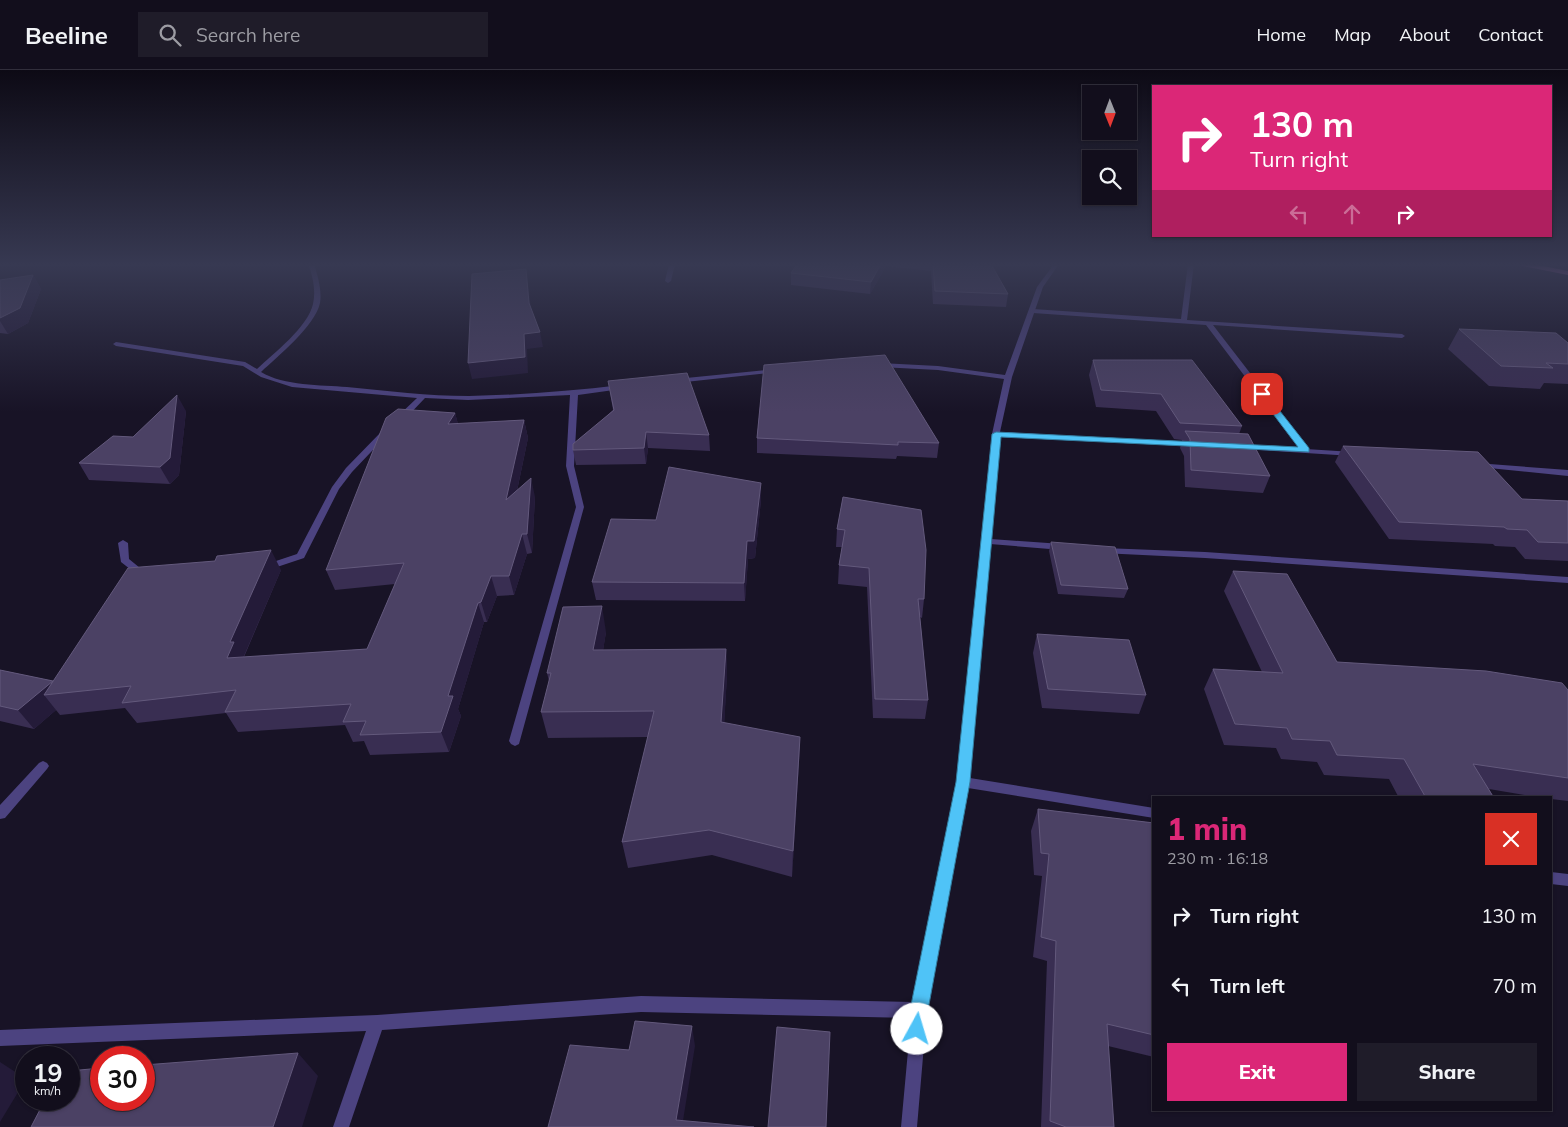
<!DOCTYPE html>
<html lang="en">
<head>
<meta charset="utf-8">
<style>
	:root { --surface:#120e1c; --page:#1f1c29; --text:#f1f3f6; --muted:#9c9ca3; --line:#312e3b; --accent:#db2777 }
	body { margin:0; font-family:Mulish,sans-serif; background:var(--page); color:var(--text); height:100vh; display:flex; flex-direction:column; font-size:19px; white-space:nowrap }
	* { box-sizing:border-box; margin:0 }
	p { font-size:16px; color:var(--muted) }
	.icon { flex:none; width:28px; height:28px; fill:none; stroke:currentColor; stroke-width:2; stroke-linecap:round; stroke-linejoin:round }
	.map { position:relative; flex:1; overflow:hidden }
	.drawer { position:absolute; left:1152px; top:726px; width:400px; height:315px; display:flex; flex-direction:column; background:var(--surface); border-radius:0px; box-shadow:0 1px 4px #0004,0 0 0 1px var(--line) }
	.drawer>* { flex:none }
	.top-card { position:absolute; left:1152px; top:15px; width:400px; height:152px; border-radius:0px; box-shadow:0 1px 4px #0004,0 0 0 1px var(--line); background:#db2777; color:#fff; overflow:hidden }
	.needle { width:32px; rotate:179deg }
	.fabs { position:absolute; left:1082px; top:15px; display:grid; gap:10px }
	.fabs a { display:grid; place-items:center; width:55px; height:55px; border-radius:0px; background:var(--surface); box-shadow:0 1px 4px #0004,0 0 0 1px var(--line); font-size:25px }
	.speed { position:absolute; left:15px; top:976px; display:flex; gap:10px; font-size:25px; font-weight:700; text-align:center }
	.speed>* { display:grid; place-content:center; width:65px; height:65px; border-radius:50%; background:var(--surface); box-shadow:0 1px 4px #0004,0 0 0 1px var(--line); line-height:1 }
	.speed small { font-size:12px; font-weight:400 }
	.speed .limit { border:8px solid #d22; background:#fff; color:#111 }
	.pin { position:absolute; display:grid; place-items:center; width:42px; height:42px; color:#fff; margin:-21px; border-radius:10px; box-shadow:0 2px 8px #0006 }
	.me { position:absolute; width:55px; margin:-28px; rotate:6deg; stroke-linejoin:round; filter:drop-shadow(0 0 4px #0008) }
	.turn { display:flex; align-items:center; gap:18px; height:105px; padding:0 15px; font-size:22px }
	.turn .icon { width:65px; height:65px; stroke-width:2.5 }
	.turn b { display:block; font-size:35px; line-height:42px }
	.lanes { display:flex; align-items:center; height:48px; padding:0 15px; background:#0003; justify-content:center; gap:25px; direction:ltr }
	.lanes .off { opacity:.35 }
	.round { display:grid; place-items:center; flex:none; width:52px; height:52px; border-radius:0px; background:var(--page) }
	.summary { display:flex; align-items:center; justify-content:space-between; height:85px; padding:0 15px }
	h1 { font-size:30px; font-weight:800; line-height:38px; color:var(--accent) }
	.action { display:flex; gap:10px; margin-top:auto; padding:10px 15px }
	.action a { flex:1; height:58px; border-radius:0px; background:var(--accent); color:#fff; font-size:20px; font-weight:800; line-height:58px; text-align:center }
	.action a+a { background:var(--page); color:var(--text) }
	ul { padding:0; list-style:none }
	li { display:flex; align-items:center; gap:15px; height:70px; padding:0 15px }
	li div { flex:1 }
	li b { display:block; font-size:19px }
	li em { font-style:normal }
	header { display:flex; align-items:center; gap:30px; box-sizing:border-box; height:70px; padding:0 25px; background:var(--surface); border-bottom:1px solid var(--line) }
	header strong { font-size:24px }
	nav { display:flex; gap:28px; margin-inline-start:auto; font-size:18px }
	.search { width:350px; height:45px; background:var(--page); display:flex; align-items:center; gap:12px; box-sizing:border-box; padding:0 18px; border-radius:0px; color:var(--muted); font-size:19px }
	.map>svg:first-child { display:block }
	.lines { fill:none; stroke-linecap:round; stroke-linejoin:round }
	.service { fill:#4c4380; fill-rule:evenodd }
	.minor { fill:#4c4380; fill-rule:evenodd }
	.trunk { fill:#dc6ac2; fill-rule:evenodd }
	.wall { fill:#392e52 }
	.shaded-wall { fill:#241b39 }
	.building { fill:#4b4164; stroke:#63597c }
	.route { fill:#4fc3f7; stroke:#337fa1 }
</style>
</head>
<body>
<header>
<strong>Beeline</strong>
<div class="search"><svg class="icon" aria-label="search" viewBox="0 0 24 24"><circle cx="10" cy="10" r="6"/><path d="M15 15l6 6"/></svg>Search here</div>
<nav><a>Home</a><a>Map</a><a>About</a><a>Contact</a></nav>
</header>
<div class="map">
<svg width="1568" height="1057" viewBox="0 0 1568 1057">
	<rect width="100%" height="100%" fill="#181326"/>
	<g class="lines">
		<path class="service" d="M1188 194H1194L1187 250 1402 264 1405 266 1402 268 1213 255 1308 378 1309 380 1305 382H1302L1206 255 1033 243 1030 241 1033 239 1181 249Z"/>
		<path class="minor" d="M308 194H314C318 206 322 221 320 233 315 256 278 286 261 302 284 316 321 315 347 317 387 321 428 326 469 326 520 325 571 321 621 315L625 317 621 319 578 325 574 396 584 437 519 674 515 676 511 674 509 671 576 437 566 396 570 325 468 330 425 328 404 350H398V346L417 328 292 317 261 307 243 296 116 276 113 274 116 272 245 292 257 299C274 283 308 257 313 234 316 221 313 206 308 194Z
			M669 194H675L671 211 668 213 665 211Z
			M1054 194H1059L1043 217 1012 307 1000 362 1193 372 1197 374 1193 376 1000 367 991 469 1062 474 1067 477 1062 480 990 474 970 708 1154 738V748L968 718 927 940 917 1057H901L911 948 641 942 382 960 349 1057H333L366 961 0 976V960L377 945 641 926 913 932 957 712 992 364 1004 309 938 300 880 297 877 295 880 293 938 296 1005 305 1037 217Z
			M776 299 778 300V302L676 313 672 311 676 309Z
			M382 361H388L389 363 352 402 339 419 304 488 277 497H262L260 495 262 493 276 491 297 484 332 417 346 398Z
			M1240 375 1353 382 1357 384 1353 386 1243 379 1239 377Z
			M1476 393 1568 400V406L1479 397 1475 395Z
			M123 470 128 473 129 489 140 498 149 499 151 501 149 503H135L121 492 118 473Z
			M1104 478 1205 482 1568 507V513L1205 488 1101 483 1099 481 1101 479Z
			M43 691 47 693 49 696 47 699 5 748 0 749V735L39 693Z
			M1551 802 1568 804V816L1551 814Z"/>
		<path class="trunk" d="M1513 194H1533L1568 201V205Z"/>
	</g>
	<path class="wall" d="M797 194H991L1008 224 1006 237 933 234 931 201 886 196 870 224 791 215V203Z
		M33 205 41 219 28 253 8 264 0 263V210Z
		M1459 259 1568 273V314L1544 313 1540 319 1489 316 1448 279Z
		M1093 290 1242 356 1239 364 1270 406 1263 423 1185 417 1184 386 1180 378 1182 370 1174 369 1156 341 1096 337 1089 305Z
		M764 295 939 373 937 388 897 386 896 389 757 383V368Z
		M608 311 709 365 710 381 648 378 646 394 576 395 573 380 613 340Z
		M186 341 179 405 170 414 89 410 79 393Z
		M455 343 458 354 524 350 528 368 517 421 535 427 532 483 527 484 514 525 497 526 487 552H484L458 639 461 646 449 682 370 685 364 671 353 672 345 655 238 662 226 643 137 653 125 638 60 645 56 640 34 659 0 651V600L53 611 281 500 244 587 367 579 395 514 335 520 326 500Z
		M1343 376 1522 429 1568 431V491L1525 489 1515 477 1495 476 1493 474 1389 469 1335 392Z
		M761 413V430L755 488 748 489 745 531 596 530 592 512 656 450Z
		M843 427 924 529 922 548 920 547 928 630 925 649 873 648 867 517 838 514 839 495 842 477H836L837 459Z
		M1051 472 1128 519 1124 528 1058 524 1049 481Z
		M1233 501 1337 592 1568 620V731L1551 729V728H1543L1489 719 1494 728H1399L1389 709 1324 705 1317 692 1281 689 1276 678 1224 675 1204 619 1213 599 1262 602 1224 521Z
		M606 562 603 580 726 579 727 605 724 653 800 667 799 693 792 807 712 785 628 798 622 772 648 667 548 668 541 642 549 611 547 603Z
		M1037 564 1146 625 1139 644 1042 638 1033 583Z
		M1038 739 1154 753V987L1108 976 1114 1057H1041L1047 891 1033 887 1042 806 1034 805 1031 761Z"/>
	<path class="shaded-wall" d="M881 194H886V196L870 224 871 212Z
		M526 199 528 213 532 248 529 233Z
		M33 205 41 219 28 253 8 264 0 251V248Z
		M540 262 543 277 527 279 528 303 472 309 468 293 524 264Z
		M177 325 186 341 179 405 170 414 160 397Z
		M455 343 460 361 448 354Z
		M524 350 528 368 511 449 506 430Z
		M646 362 648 378 646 394 644 378Z
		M531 408 535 427 532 483 527 464Z
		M761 413V430L755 488 748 489 745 531 744 513 747 471Z
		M522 464 527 484 514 525 509 506Z
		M271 480 281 500 243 588H227L230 572Z
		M491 506 497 526 487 552 481 532Z
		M478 533 484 552 458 639 461 646 449 682 441 662 448 626Z
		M602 536 606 562 599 606 593 580Z
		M726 579 727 605 723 678 721 652Z
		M53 611 44 625 56 640 34 659 18 640Z
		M800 667 799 693 792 807 793 781Z
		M692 956 695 976 682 1057 676 1050Z
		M298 983 318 1006 302 1057H273Z
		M0 992 26 1009 0 1052Z"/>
	<path class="building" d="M797 194H881L871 212 791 203Z
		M933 194H991L1008 224 935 221Z
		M526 199 529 233 540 262 524 264 525 287 468 293 472 204Z
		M33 205 20 238 0 248V210Z
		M1459 259 1556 263 1568 273V294L1546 293 1553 298 1501 296Z
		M885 285 939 373 898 372V375L757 368 764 295Z
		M1093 290H1192L1242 356 1180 353 1161 324 1101 320Z
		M687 303 709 365 646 362 644 378 573 380V374L614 340 608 311Z
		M177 325 170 388 160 397 79 393 113 366 133 367Z
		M398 339 455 343 448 354 524 350 506 430 531 408 527 464H522L509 506H491L481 532 478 533 448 626H453L441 662 360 665 366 651 343 652 351 634 225 642 236 620 122 633 131 616 44 625 128 498 215 491 217 486 271 480 230 572H234L227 588 367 579 404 493 326 500 386 348Z
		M1185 361 1248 364 1270 406 1191 400 1190 369Z
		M1343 376 1478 382 1522 429 1568 431V473L1538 472 1527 460 1507 459 1504 457 1399 452Z
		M669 397 761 413 754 471H747L744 513 592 512 611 449 656 450Z
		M843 427 921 440 926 480 924 529H918L928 630 875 629 869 498 839 495 845 460 837 459Z
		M1051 472 1115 477 1128 519 1061 515Z
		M1233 501 1287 504 1337 592 1486 601 1562 613 1568 620V708L1473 694 1494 728H1426L1404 689 1337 685 1330 671 1292 669 1287 658 1235 654 1213 599 1283 603Z
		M602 536 593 580 726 579 721 652 800 667 793 781 709 760 622 772 654 641 541 642 551 603H547L563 537Z
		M1037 564 1129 570 1146 625 1048 619Z
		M0 600 53 611 18 640 0 636Z
		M1038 739 1154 753V965L1107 954 1114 1057H1066L1050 1051 1056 871 1041 867 1049 784 1041 783Z
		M635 951 692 956 676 1050 754 1057H548L570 975 629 980Z
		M777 957 830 962 826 1057H768Z
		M298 983 273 1057H31L45 1030H69V1001L101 998V1030H144V995Z"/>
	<linearGradient id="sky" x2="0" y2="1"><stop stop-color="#0d0a15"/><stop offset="0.57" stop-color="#373952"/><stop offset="1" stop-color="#373952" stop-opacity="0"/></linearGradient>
	<rect width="1568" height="342" fill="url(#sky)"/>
	<path class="route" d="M1262 321 1265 322 1309 378V382L1001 367 970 712 928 940 926 959 924 966 917 968 911 966 908 959 910 940 956 712 992 364 996 362 1298 377 1258 324Z"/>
</svg>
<div class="fabs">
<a><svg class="needle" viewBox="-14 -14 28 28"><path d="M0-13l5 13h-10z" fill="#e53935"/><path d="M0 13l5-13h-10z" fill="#9c9ca3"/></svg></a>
<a><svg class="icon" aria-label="search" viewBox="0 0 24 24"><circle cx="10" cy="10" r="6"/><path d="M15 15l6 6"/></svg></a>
</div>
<div class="speed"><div>19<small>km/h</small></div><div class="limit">30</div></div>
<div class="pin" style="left:1262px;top:324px;background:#d93025"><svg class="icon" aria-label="arrive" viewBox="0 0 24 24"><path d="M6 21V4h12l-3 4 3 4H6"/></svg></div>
<svg class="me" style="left:917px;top:959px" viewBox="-20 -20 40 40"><circle r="19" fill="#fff"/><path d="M0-13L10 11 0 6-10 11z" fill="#4fc3f7"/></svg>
<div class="top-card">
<div class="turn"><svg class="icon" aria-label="right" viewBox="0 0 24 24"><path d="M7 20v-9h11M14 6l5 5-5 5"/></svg><div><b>130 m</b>Turn right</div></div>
<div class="lanes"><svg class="icon off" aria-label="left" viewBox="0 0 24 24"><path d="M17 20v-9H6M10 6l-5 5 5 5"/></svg><svg class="icon off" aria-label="ahead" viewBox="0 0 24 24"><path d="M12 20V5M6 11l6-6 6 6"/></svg><svg class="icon" aria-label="right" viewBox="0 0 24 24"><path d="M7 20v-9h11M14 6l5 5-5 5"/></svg></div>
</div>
<section class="drawer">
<div class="summary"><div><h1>1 min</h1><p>230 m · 16:18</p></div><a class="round" style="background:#d93025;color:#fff"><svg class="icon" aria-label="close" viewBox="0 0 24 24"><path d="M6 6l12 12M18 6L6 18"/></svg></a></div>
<ul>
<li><svg class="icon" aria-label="right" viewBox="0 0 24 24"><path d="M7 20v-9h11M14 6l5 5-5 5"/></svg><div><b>Turn right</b></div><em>130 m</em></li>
<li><svg class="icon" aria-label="left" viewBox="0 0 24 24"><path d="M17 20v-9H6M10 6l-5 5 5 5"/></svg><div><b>Turn left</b></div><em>70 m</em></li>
</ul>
<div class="action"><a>Exit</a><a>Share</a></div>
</section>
</div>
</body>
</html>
